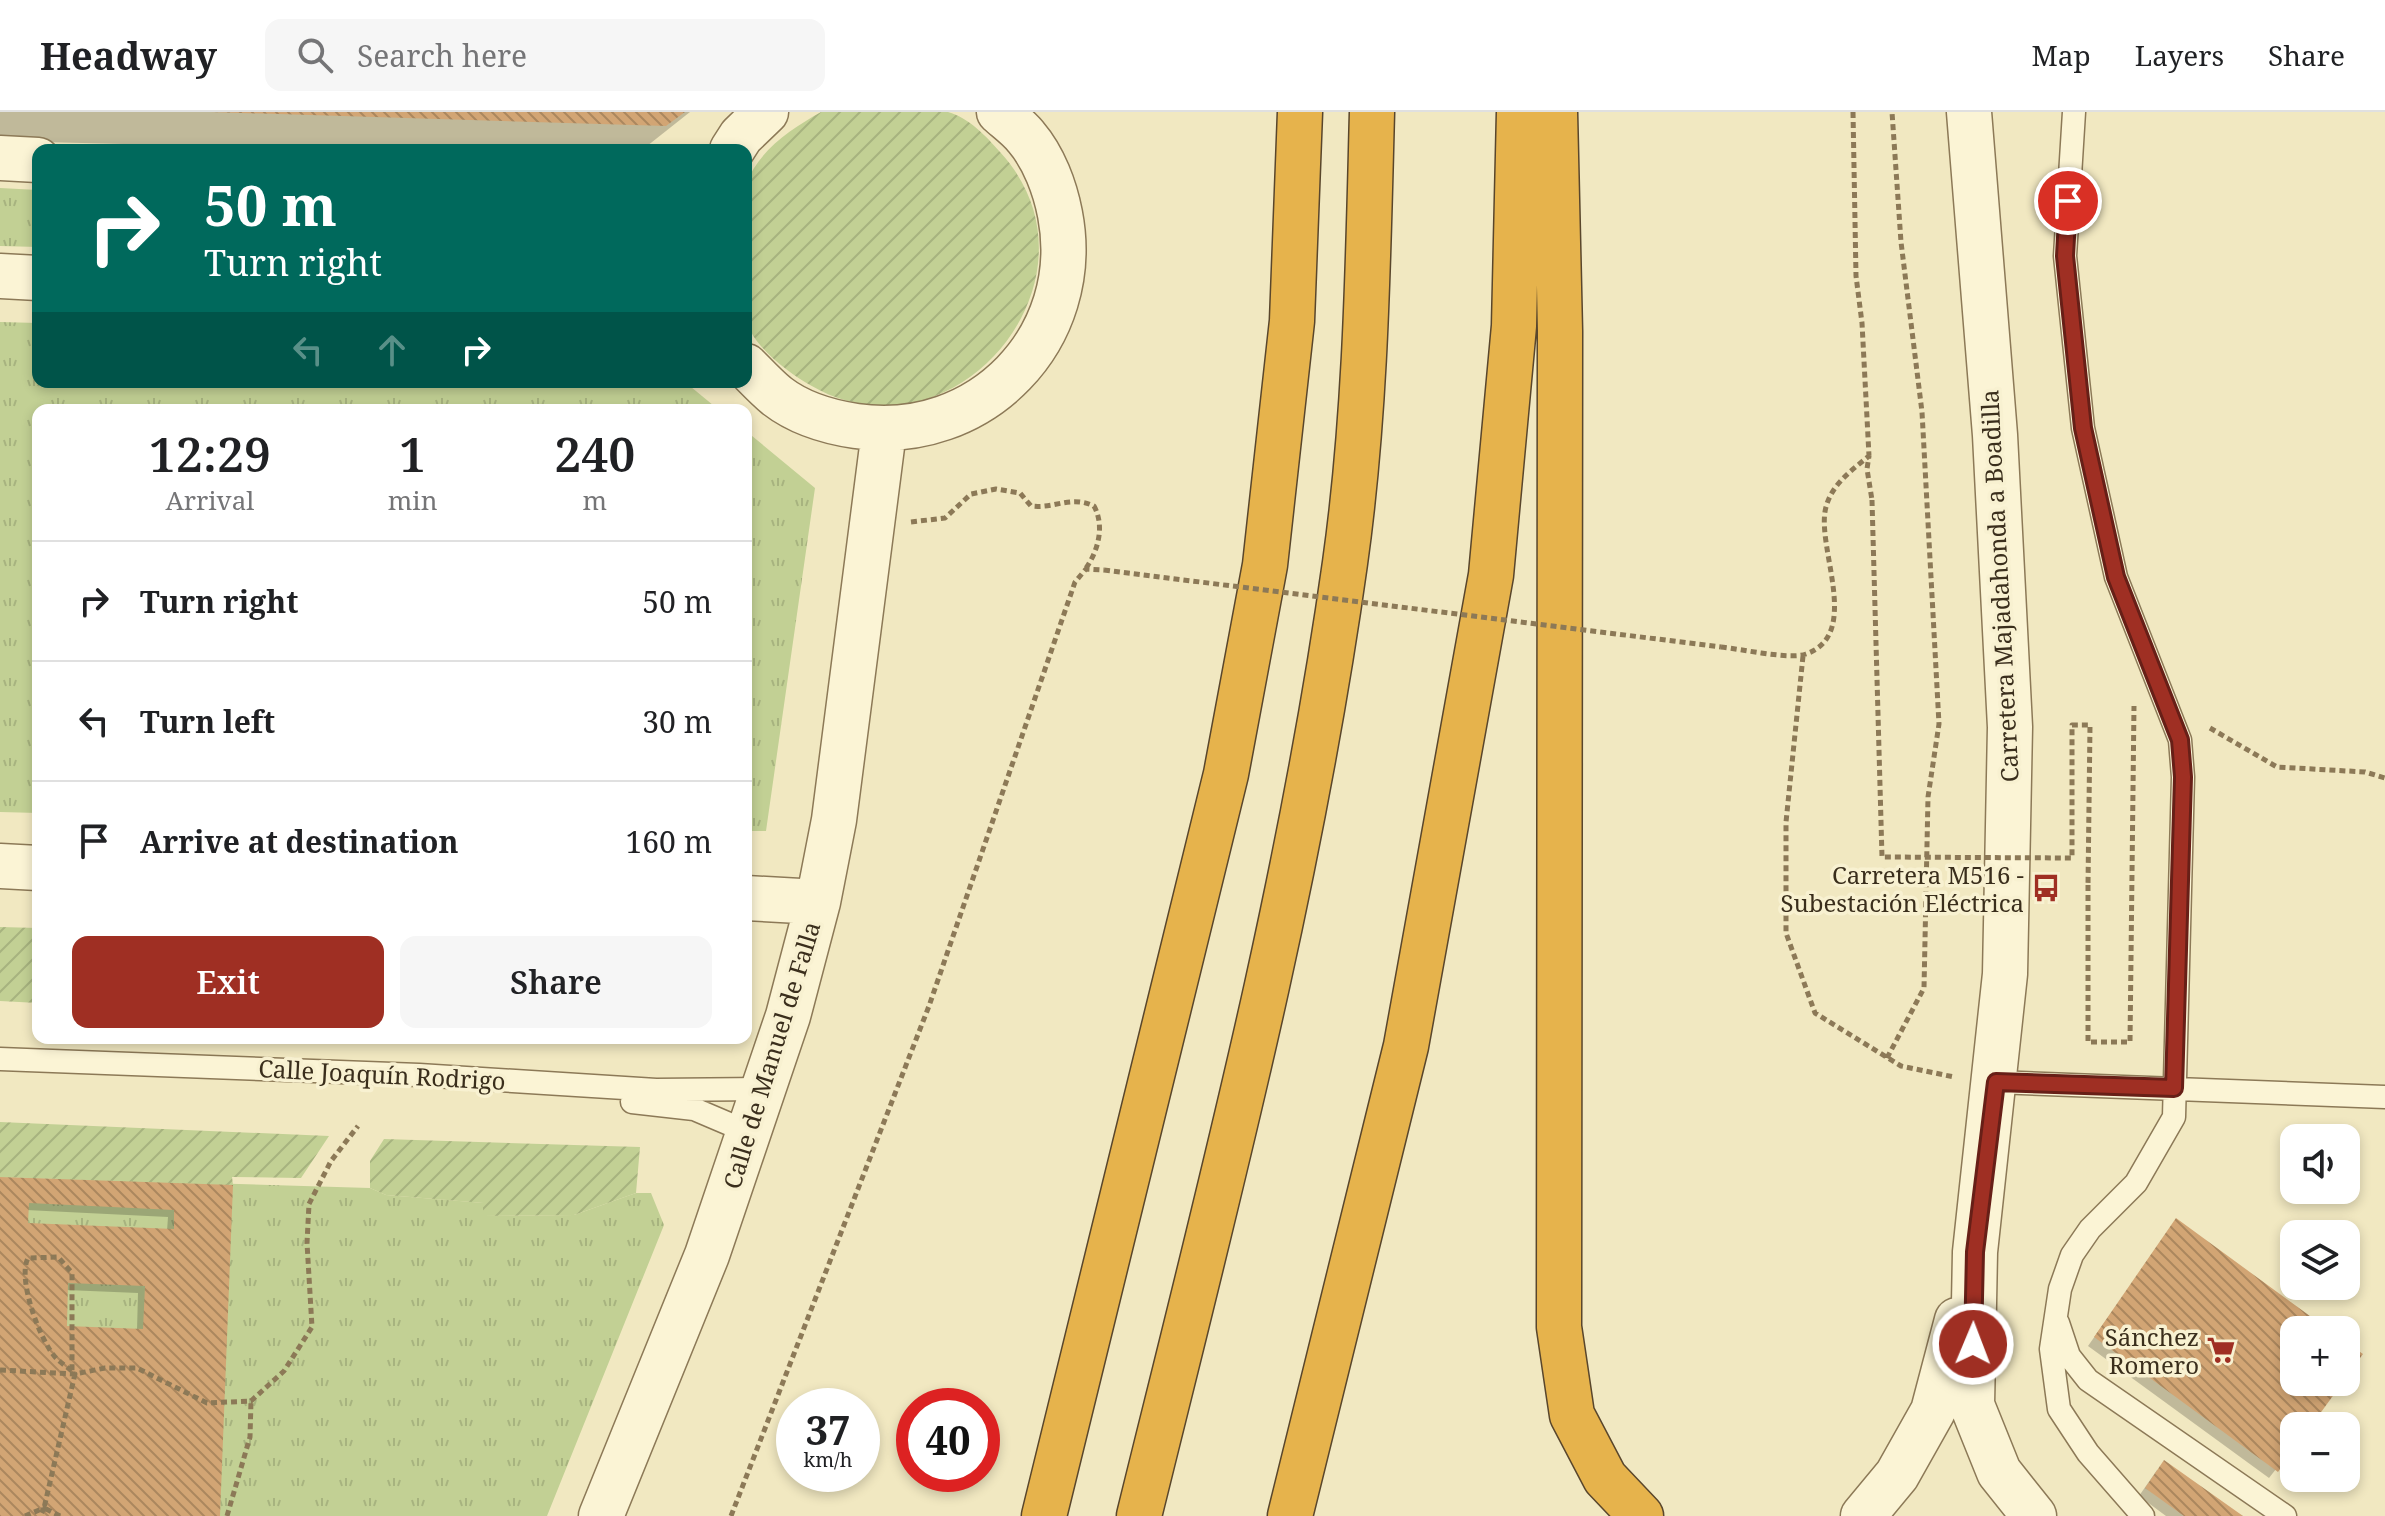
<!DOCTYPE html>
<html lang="en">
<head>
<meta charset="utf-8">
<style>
	:root { --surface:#fff; --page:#f6f6f6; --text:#202124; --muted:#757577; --line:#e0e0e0; --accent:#9f2f23 }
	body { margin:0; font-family:"Noto Serif",serif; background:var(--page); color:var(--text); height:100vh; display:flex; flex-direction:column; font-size:30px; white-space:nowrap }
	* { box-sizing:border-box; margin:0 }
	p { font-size:26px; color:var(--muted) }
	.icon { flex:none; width:44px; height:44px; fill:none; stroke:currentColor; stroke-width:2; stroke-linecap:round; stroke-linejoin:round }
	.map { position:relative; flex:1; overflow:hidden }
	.side { position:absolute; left:32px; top:292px; width:720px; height:640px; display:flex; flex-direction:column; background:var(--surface); border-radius:16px; box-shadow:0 4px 12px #0003 }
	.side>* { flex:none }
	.top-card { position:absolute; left:32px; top:32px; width:720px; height:244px; border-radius:16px; box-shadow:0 4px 12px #0003; background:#00695c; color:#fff; overflow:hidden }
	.fabs { position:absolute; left:2280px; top:1012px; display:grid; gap:16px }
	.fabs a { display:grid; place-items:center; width:80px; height:80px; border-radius:16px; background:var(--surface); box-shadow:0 4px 12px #0003; font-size:40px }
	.speed { position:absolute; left:776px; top:1276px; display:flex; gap:16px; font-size:40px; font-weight:700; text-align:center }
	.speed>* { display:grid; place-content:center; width:104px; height:104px; border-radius:50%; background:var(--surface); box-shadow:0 4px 12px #0003; line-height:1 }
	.speed small { font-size:20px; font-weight:400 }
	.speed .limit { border:12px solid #d22; background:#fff; color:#111 }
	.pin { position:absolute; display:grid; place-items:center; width:68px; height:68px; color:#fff; margin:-34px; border:4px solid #fff; border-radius:50%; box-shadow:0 2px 8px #0007 }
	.me { position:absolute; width:88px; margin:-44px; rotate:1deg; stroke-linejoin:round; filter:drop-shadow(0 0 6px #0008) }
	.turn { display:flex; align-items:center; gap:28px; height:168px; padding:0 40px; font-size:36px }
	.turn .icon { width:104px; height:104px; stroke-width:2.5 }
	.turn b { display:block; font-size:56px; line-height:68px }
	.lanes { display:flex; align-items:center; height:76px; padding:0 40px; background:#0003; justify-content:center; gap:40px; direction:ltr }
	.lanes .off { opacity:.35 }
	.eta { display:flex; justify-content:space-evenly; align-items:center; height:136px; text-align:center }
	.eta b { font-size:48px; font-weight:600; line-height:56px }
	.button { display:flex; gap:16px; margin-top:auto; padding:16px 40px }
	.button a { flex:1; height:92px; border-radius:16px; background:var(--accent); color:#fff; font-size:32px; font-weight:600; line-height:92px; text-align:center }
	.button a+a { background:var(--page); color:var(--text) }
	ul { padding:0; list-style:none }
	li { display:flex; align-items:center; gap:24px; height:120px; padding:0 40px; border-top:2px solid var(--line) }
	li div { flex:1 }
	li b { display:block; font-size:30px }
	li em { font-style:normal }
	header { display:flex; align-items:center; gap:48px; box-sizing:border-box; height:112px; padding:0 40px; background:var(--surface); border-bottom:2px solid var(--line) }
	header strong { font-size:38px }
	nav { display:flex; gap:44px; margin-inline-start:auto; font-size:28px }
	.search { width:560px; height:72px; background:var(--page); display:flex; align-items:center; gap:20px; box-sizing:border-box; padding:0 28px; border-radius:16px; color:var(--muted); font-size:30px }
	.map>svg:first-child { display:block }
	.grass { fill:url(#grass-tufts) }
	.garden { fill:url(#garden-furrows) }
	.shadow { fill:#0003; fill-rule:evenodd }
	.building { fill:url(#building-back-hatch); fill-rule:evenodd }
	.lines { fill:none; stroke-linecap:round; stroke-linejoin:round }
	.service-casing { stroke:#8c7957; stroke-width:25 }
	.minor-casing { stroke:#8c7957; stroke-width:47 }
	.tertiary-casing { stroke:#8c7957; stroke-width:47 }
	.motorway-casing { stroke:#59462c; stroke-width:47 }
	.path { stroke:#8c7957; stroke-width:5; stroke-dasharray:6 4; stroke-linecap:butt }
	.service { stroke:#fbf4d5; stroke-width:22 }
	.minor { stroke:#fbf4d5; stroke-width:44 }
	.tertiary { stroke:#fbf4d5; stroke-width:44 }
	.motorway { stroke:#e6b34c; stroke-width:44 }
	.path-bridge { stroke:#8c7957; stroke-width:5; stroke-dasharray:6 4; stroke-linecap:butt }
	.route-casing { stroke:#671f17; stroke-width:20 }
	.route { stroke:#9f2f23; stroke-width:14 }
	.labels { text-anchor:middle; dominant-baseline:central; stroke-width:7; stroke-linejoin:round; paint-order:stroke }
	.street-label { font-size:24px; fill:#3a2e1c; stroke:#f8f1d1 }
	.poi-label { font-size:24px; fill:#3a2e1c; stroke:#f8f1d1; text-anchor:end }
</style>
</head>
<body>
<header>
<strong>Headway</strong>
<div class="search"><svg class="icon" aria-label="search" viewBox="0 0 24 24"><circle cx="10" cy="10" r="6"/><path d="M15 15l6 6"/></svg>Search here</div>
<nav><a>Map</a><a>Layers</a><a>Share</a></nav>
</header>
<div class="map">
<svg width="2385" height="1404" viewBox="0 0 2385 1404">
	<defs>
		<pattern id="grass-tufts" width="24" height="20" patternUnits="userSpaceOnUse" patternTransform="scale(2)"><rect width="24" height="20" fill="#c2d094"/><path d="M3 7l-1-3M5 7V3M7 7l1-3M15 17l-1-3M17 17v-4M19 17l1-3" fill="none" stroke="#a7b37f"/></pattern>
		<pattern id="garden-furrows" width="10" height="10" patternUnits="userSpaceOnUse" patternTransform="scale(2)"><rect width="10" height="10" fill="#c2d094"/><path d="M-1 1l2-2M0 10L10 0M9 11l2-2" fill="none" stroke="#a7b37f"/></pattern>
		<pattern id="building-back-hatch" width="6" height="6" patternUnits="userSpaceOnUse" patternTransform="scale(2)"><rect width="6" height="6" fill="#d2a574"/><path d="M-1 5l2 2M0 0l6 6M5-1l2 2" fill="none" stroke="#ab875e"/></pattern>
	</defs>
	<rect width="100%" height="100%" fill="#f1e8c1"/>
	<path class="grass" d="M0 76 38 78V135L0 134Z
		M0 210 38 211V270H685L719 298H38V701L0 700Z
		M746 319 815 376 766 719H746Z
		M0 1065 370 1076 386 1083 484 1091 483 1104 574 1103 636 1081H651L664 1113 547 1404H0Z"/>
	<path class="garden" d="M821 0C851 0 881 0 911 0 922 0 937 0 948 0 969 6 986 24 1000 40 1114 164 955 358 810 273 789 261 755 236 747 211 743 198 746 182 746 169 746 137 746 104 746 72 759 38 791 17 821 0Z
		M0 815 38 816V891L0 889Z
		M0 1010 329 1024 301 1066 232 1065 233 1073 0 1065Z
		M384 1027 640 1035 636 1081 574 1103 483 1104V1091L386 1083 370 1076V1049Z"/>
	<path class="shadow" d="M0 0H690L642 38H364L0 29Z
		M0 1066 231 1075 218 1404H0ZM26 1098 168 1105 167 1119 26 1113ZM66 1178 138 1181 137 1218 64 1215Z
		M2176 1109 2326 1218H2294V1270H2340L2309 1314H2294V1334L2269 1366 2088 1234Z
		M2157 1358 2239 1404H2166L2139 1384Z"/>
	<path class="building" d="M210 0H685L666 14Z
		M0 1065 233 1073 220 1404H0ZM29 1091 174 1098V1117L28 1111ZM68 1171 145 1174 143 1217 67 1214Z
		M2176 1106 2329 1218H2294V1270H2343L2311 1314H2294V1338L2278 1360 2094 1225Z
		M2346 1230 2363 1242 2346 1265Z
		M2164 1348 2243 1404H2184L2145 1376Z"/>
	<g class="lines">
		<defs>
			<path id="service" d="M2074 0 2065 144 2083 316 2116 465 2180 628 2183 665 2174 1005 2136 1071 2090 1117 2072 1143 2060 1177 2051 1237 2059 1297 2088 1341 2143 1404
				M0 947 419 963 656 978 763 977
				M1996 970 2385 985
				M632 990 694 997 748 1020
				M2058 1211 2069 1244 2088 1268 2285 1404"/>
			<path id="minor" d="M732 38 741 24 766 0
				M0 46 38 48
				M0 164 38 166
				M746 254C756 264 766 275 777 284 799 301 829 310 856 314 980 332 1084 226 1060 102 1055 76 1044 46 1026 25 1019 16 1008 8 999 0
				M0 754 38 756
				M746 786 818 790
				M601 1404 707 1143 788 904 818 790 834 708 884 319"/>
			<path id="tertiary" d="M1969 0 1995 323 2010 615 2005 862 1975 1140 1972 1293 1999 1360 2034 1404
				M1863 1404 1897 1363 1933 1299 1957 1208"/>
			<path id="motorway" d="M1555 0 1560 219 1559 1215 1572 1303 1605 1366 1641 1404
				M1044 1404 1226 662 1265 453 1292 209 1300 0
				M1139 1404C1217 1088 1300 773 1345 451 1366 302 1368 150 1372 0
				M1290 1404 1406 934 1491 463 1514 214 1519 0"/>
		</defs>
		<use href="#service" class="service-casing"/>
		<use href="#minor" class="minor-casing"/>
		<use href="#tertiary" class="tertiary-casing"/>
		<use href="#motorway" class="motorway-casing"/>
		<path class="path" d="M1853 0 1856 164 1862 211 1869 344
			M911 410 945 406 971 382 996 377 1020 381 1031 394C1055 397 1070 383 1094 394 1105 414 1098 439 1086 456
			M1721 535C1741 537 1790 548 1806 542 1863 522 1815 434 1826 395 1832 372 1852 358 1869 344L1867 357 1872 388
			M1803 544 1786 710V821L1815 901 1901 954 1954 965
			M2210 616 2277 655 2365 660 2385 666
			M2088 773V930H2130L2134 594
			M1887 946 1924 876 1928 685 1939 612 1922 300 1901 130 1892 0
			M0 1258 75 1262 105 1256H137L207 1291 251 1289 284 1259 312 1215 307 1131 309 1092 331 1049 358 1014
			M25 1404 44 1396 40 1404
			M60 1404 44 1396 75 1262C69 1256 62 1252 56 1246 40 1229 17 1167 28 1146L58 1145 72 1161V1259
			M227 1404 250 1325 251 1289
			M731 1404 929 894 1075 470 1086 457 1104 458"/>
		<use href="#service" class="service"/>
		<use href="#minor" class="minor"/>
		<use href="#tertiary" class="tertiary"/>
		<use href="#motorway" class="motorway"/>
		<path class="path-bridge" d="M1872 388 1882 745 2072 746V613H2090L2088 773
			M1104 458 1721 535"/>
	</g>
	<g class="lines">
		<defs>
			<path id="route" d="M1973 1232 1975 1140 1996 970 2174 976 2183 665 2180 628 2116 465 2083 316 2065 144 2068 89"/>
		</defs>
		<use href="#route" class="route-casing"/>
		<use href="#route" class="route"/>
	</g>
	<defs>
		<symbol id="bus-bare" viewBox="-9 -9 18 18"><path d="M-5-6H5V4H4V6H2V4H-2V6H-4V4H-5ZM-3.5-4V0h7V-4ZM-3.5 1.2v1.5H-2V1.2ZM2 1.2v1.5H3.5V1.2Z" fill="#9f2f23" stroke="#f8f1d1" stroke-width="2.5" paint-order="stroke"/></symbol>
		<symbol id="supermarket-bare" viewBox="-9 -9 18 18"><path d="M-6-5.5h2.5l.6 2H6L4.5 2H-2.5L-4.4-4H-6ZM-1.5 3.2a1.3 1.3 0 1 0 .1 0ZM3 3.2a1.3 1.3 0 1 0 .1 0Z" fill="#9f2f23" stroke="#f8f1d1" stroke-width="2.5" paint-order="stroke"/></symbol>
	</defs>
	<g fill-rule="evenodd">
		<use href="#bus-bare" x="2026" y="756" width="40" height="40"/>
		<use href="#supermarket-bare" x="2201" y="1218" width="40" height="40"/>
	</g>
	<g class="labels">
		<g class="street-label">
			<text transform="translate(1999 474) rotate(-93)">Carretera Majadahonda a Boadilla</text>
			<text transform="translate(771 943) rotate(-73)">Calle de Manuel de Falla</text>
			<text transform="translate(382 962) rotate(3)">Calle Joaquín Rodrigo</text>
		</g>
		<g class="poi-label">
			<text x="2024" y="762">Carretera M516 -<tspan x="2024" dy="28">Subestación Eléctrica</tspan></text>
			<text x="2199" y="1224">Sánchez<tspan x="2199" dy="28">Romero</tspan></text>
		</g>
	</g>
</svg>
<div class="fabs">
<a><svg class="icon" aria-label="sound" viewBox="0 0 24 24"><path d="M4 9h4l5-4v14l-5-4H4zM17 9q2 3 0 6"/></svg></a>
<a><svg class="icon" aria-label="layers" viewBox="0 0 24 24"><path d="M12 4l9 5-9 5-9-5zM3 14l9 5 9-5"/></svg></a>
<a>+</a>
<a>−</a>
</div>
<div class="speed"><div>37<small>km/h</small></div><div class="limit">40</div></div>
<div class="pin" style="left:2068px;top:89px;background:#d93025"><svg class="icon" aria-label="arrive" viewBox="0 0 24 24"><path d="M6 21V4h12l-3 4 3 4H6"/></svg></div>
<svg class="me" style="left:1973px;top:1232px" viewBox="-20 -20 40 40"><circle r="17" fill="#9f2f23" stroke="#fff" stroke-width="3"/><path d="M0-11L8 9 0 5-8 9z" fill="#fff"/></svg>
<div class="top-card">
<div class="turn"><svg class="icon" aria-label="right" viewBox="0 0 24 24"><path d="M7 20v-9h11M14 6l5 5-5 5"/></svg><div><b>50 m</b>Turn right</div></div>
<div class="lanes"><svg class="icon off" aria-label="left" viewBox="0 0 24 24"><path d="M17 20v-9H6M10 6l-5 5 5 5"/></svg><svg class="icon off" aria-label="ahead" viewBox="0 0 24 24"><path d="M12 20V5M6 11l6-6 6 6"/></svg><svg class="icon" aria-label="right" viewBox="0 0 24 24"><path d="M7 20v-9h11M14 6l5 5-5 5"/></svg></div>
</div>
<section class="side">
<div class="eta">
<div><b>12:29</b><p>Arrival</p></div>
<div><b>1</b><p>min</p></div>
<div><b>240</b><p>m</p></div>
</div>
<ul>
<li><svg class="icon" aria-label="right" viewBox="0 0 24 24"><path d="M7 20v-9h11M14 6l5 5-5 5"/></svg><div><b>Turn right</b></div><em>50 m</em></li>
<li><svg class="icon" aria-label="left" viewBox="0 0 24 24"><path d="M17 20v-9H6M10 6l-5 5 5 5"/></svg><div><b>Turn left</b></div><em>30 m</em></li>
<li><svg class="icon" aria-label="arrive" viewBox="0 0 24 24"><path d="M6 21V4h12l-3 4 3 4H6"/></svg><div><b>Arrive at destination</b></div><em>160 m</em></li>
</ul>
<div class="button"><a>Exit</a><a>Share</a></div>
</section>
</div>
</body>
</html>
